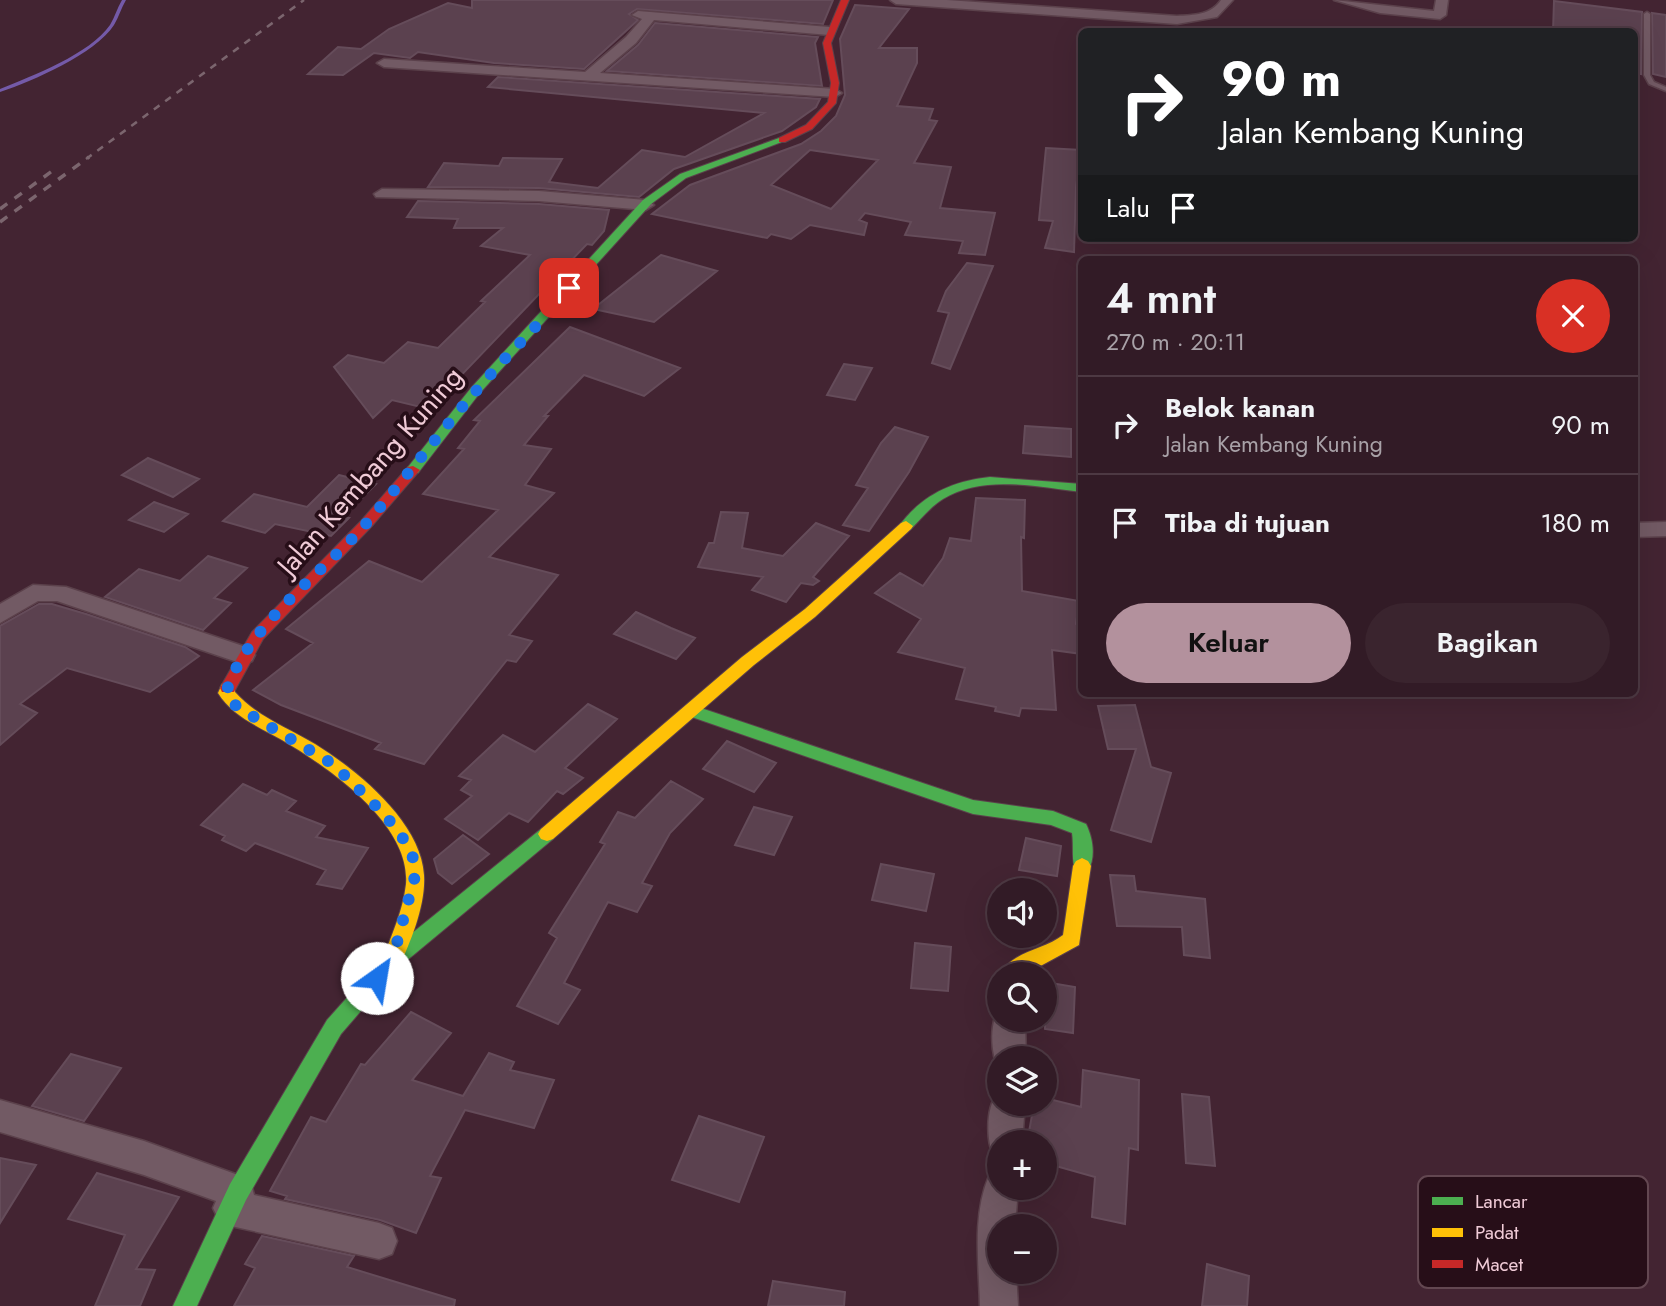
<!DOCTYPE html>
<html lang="id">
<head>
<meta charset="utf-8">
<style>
	:root { --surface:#321b26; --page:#3a242e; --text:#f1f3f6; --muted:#a8a1a7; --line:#4d3943; --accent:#b3919d }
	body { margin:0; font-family:Jost,sans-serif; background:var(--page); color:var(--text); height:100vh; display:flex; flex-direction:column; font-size:26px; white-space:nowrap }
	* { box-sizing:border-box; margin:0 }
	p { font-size:23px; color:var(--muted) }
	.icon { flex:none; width:38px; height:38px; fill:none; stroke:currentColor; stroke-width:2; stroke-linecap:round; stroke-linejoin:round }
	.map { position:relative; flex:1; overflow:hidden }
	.side { position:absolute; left:1078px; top:256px; width:560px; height:441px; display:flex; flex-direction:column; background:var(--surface); border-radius:10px; box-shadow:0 7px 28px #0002,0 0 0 2px var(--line) }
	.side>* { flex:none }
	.hud { position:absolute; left:1078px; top:28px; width:560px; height:214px; border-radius:10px; box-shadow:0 7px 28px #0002,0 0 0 2px var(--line); background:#202124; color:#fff; overflow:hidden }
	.fabs { position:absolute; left:987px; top:878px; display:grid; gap:14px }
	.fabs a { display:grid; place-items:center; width:70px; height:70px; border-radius:50%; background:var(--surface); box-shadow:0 7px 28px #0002,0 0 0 2px var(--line); font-size:35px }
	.pin { position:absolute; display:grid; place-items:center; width:60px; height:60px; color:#fff; margin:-30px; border-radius:14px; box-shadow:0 4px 10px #0006 }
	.me { position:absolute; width:77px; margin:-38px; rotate:32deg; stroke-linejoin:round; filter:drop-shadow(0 0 5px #0008) }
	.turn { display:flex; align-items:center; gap:24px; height:147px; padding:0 28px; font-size:32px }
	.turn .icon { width:91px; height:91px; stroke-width:2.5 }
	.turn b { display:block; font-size:49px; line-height:60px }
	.then { display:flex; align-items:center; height:66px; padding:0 28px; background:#0003; gap:14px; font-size:26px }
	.round { display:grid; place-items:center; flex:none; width:74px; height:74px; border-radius:37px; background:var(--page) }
	.headline { display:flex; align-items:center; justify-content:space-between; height:119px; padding:0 28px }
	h1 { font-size:42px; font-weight:600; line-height:52px }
	.action { display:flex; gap:14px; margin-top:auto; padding:14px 28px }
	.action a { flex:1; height:80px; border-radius:42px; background:var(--accent); color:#111; font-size:28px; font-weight:600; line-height:80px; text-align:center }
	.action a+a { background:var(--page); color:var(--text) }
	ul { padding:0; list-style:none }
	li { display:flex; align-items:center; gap:21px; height:98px; padding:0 28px; border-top:2px solid var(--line) }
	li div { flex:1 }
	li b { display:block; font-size:26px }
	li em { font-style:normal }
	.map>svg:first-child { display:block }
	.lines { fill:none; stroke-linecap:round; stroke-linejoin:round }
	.stream { fill:#745aa8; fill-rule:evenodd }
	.building { fill:#5b414f; stroke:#654c5a; stroke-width:2; fill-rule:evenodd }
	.lane-casing { stroke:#5b414b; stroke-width:3 }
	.street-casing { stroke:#5b414b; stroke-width:3 }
	.fast-casing { stroke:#5b414b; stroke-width:2 }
	.slow-casing { stroke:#5b414b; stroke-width:2 }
	.jam-casing { stroke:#5b414b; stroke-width:2 }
	.lane { fill:#725a64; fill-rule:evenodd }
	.street { fill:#725a64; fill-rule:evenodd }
	.fast { fill:#4caf50; fill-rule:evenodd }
	.slow { fill:#ffc107; fill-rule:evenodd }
	.jam { fill:#c62828; fill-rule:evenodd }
	.rail-far1 { stroke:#7b656e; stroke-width:2.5; stroke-dasharray:7 7; stroke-linecap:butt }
	.rail { stroke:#7b656e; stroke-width:3.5; stroke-dasharray:9 9; stroke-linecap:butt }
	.route { stroke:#1a73e8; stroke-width:12; stroke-dasharray:0 21.6 }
	.labels { text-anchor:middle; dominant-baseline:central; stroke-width:7; stroke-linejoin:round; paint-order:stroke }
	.street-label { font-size:28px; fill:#f0cbd7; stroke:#270e18 }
	.key { fill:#270e18; stroke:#634751; stroke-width:2 }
	.key-label { font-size:19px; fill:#f0cbd7 }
</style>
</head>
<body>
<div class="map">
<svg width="1666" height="1306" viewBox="0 0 1666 1306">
	<rect width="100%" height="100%" fill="#432432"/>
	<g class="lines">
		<path class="stream" d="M122 0H126C121 8 119 17 114 25 95 54 33 81 0 92V89C32 76 90 54 110 25 115 17 117 8 122 0Z"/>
	</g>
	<path class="building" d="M472 0H833L823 24 637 9 629 14 638 20 584 69 494 63 418 52 410 58 374 53 343 75 308 74 338 47 361 49 389 29 448 3 472 8Z
		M1554 1 1642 12 1641 74 1634 73V32H1553Z
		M855 5 909 9 879 48H917V63L897 106 933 109 929 120 937 121 914 163 951 167 940 208 995 213 985 255 959 253 963 241 905 235 911 222 865 213 859 220 867 223 864 235 810 225 791 239 771 234 767 238 652 214 690 185 801 144 821 131 836 116 845 95 840 39ZM810 150 878 160 831 209 771 185Z
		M1652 13 1666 15V77L1653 74Z
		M655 23 818 37 815 43 822 86 607 71 638 45Z
		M498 77 820 99 816 107 782 131 674 169 639 197 539 188 428 187 444 163 499 166 503 158 562 159 549 182 598 188 642 150 685 157 764 113 488 87Z
		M1046 148 1081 150 1076 187 1074 252 1045 248 1053 221 1039 220Z
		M418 201 539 204 609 210 604 231 592 245 587 244 429 409 392 400 373 418 334 367 348 355 384 363 408 342 438 348 485 302 481 301 530 255 481 246 503 228H454L458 219 407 217Z
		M661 255 717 271 654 322 593 309Z
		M967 263 993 266 950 369 932 363 949 313 938 311 946 291Z
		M570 327 680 368 644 396 584 375 544 416H548L524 445 551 449 525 485 554 493 489 557 558 575 509 635 532 641 516 662 507 660 424 764 375 749 381 743 281 705 253 690 313 643 286 629 369 561 422 582 498 510 423 494 464 449 458 448 480 421 474 420Z
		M844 364 872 368 855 400 827 395Z
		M1025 426 1071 429V457L1023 453Z
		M895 427 928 437 909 472 869 531 843 525 868 488 856 485 881 443Z
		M148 458 199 479 173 497 122 475Z
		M339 475 376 484 343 517 349 518 331 536 275 524 265 533 223 521 254 494 307 507Z
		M976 498 1025 500 1024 538 1021 537 1022 591 1079 601 1076 624 1082 625V654L1052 650 1056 710 1021 708 1019 716 995 711 996 707 956 699 965 668 898 652 921 619 875 593 900 573 923 586 943 558 950 538 971 541Z
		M154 502 188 514 164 532 129 520Z
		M721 512 748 513 742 548 783 556 816 523 849 536 813 577 819 581 813 585 801 583 786 602 752 590 763 577 698 567 709 543H714Z
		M208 556 247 568 214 598 231 603 203 630 105 597 139 569 180 581Z
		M39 604H52L86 614 185 647 199 656 150 692 67 668 20 704 37 713 0 745V626Z
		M636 612 671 628 695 638 676 659 614 634Z
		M588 704 617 719 565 768 583 778 563 794 557 791 528 822 509 813 478 840 445 819 472 796 461 790 471 780 459 776 503 735 535 752Z
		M1135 705 1151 767 1171 773 1151 842 1111 830 1136 749H1108L1098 706Z
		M727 741 776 763 754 792 703 769Z
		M671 781 703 799 670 833 642 883 652 886 637 912 608 902 564 983 580 990 558 1024 517 1006 557 938 549 933 605 844 600 842 618 812 635 818Z
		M243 784 267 795 272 790 296 801 286 811 325 826 316 837 368 848 342 889 317 884 326 870 255 843 246 851 222 840 225 836 201 825Z
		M754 807 792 817 774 855 735 845Z
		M463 835 489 854 452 884 438 873 434 859Z
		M1026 838 1061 846 1057 876 1019 870Z
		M881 864 934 874 926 911 872 900Z
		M1110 875 1134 876 1136 891 1205 899 1210 958 1184 955 1182 927 1117 926Z
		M915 943 951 947 948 991 911 988Z
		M1045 982 1075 987 1073 1033 1045 1029Z
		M411 1012 451 1033 412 1080 463 1096 489 1053 514 1062 510 1070 554 1080 534 1128 465 1110 430 1176 441 1178 416 1233 380 1220 285 1199 287 1196 270 1191 311 1117 326 1122 361 1064 365 1065Z
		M71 1054 121 1068 84 1121 32 1106Z
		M1083 1070 1139 1080 1138 1150 1129 1148 1125 1224 1092 1217 1095 1177 1045 1163V1143H1027L1034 1104H1045V1098L1081 1107Z
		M1182 1094 1209 1097 1215 1166 1186 1163Z
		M699 1116 764 1137 739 1202 672 1180Z
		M0 1158 36 1165 0 1223Z
		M97 1173 179 1197 136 1269 155 1270 140 1306H95L125 1235 68 1219Z
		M262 1236 354 1256 347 1267 455 1300 454 1306H234L255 1268 245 1264Z
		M1207 1264 1249 1276 1247 1306H1202Z
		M773 1281 845 1292 844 1306H768Z"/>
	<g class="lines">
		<defs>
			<path id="lane" d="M1647 12 1650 14V75L1654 82 1666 87V91L1649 84 1644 75V14Z"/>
			<path id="street" d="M890 0H947L1177 16C1194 15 1211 15 1221 0H1233L1217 17 1177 24 896 4Z
				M1334 0 1434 11 1436 0H1448L1446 15 1440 19 1380 13Z
				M638 11 829 27 835 31 829 35 654 20 636 43 600 73 835 89 842 93 835 97 384 67 377 63 384 59 585 72 626 37 642 19 632 15Z
				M382 189 539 191 646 200 654 205 646 210 539 201 376 197 374 194Z
				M1666 522V536L1634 537V523Z
				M33 585 66 587 252 649 255 655 252 661 243 664 57 601H38L0 623V604Z
				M999 1009V1020H1025L1026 1059H999V1070C991 1055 989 1024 999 1009Z
				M999 1092V1104H1025L1022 1143H999V1157L993 1155C986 1138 986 1104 999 1092Z
				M0 1100 144 1141 238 1175 250 1180 254 1195 379 1223 392 1228 397 1241 392 1254 379 1259 231 1226 219 1220 213 1208 216 1201 144 1175 0 1132Z
				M999 1171V1188H1018L1015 1227H999V1272H1016L1018 1306H980C979 1264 972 1215 989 1176Z"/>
			<path id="fast" d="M779 138 787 140 686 178 651 204 479 394 418 473H408L406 470 408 467 471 388 643 200 680 174Z
				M990 477 1082 484V492C1037 487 983 474 943 499 930 507 921 519 911 529L906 531 899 526C922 495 952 481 990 477Z
				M692 705 973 800 1053 811 1086 824C1093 838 1096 857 1088 871L1082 874 1076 871C1071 863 1074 845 1072 833L1051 825 973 814 686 715 684 711 686 707Z
				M547 827 553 829 556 834 553 839 399 967 341 1034 246 1200 197 1306H173L230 1184 327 1020 385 955 541 829Z"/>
			<path id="slow" d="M906 521 913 526 911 529 815 617 754 665 553 839 547 841 541 839 538 834 541 829 742 657 805 609 901 523Z
				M228 682 234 684 235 692C256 716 288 728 315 744 357 770 421 822 424 875 426 904 411 941 399 967L392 970 385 967 382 961C391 936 403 911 406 884 411 824 328 767 282 740 259 727 232 716 218 693L222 684Z
				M1082 858 1088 861 1091 866 1079 945 1024 975H1000C1011 951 1044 950 1063 935L1073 866 1076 861Z"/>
			<path id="jam" d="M841 0H849L831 43 839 83 836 103 812 129 785 142H779V138L806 125 828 102 831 83 823 43Z
				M413 466 420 470 371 527 263 639 234 692H222L220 688 252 632 361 521 408 467Z"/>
		</defs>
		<use href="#lane" class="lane-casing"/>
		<use href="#street" class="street-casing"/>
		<use href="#fast" class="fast-casing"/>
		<use href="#slow" class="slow-casing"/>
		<use href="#jam" class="jam-casing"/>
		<use href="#lane" class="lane"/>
		<use href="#street" class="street"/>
		<use href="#fast" class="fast"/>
		<use href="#slow" class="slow"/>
		<use href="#jam" class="jam"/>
		<path class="rail-far1" d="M86 159 304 0"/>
		<path class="rail" d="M0 209 55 169
			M0 222 89 157"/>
	</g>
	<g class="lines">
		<path class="route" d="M377 978 392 961 415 876 413 858 405 841 385 815 333 764 237 707 226 693C245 628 320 575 364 526 405 479 442 429 483 383 511 350 543 322 569 288"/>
	</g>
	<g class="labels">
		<g class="street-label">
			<text transform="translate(370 471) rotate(-49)">Jalan Kembang Kuning</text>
		</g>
	</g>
	<rect x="1418" y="1176" width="230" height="112" rx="10" class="key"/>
	<rect x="1432" y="1197" width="31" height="8" fill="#4caf50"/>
	<rect x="1432" y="1228" width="31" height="9" fill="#ffc107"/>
	<rect x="1432" y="1260" width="31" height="8" fill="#c62828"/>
	<g class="key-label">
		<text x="1475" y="1208">Lancar</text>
		<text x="1475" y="1239">Padat</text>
		<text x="1475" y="1271">Macet</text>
	</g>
</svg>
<div class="fabs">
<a><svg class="icon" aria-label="sound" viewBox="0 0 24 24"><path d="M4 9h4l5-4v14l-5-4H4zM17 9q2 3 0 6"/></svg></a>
<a><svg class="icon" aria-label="search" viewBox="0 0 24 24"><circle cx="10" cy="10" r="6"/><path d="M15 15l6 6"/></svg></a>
<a><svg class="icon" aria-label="layers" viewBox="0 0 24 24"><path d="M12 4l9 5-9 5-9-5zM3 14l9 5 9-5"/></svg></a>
<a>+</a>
<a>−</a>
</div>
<div class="pin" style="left:569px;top:288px;background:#d93025"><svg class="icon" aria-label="arrive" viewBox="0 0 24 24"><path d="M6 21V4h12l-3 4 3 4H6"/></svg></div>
<svg class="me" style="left:377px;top:978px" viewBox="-20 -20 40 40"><circle r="19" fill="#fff"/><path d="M0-13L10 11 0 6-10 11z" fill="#1a73e8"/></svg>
<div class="hud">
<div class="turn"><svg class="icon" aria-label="right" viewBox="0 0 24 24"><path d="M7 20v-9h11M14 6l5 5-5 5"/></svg><div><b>90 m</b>Jalan Kembang Kuning</div></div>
<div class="then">Lalu<svg class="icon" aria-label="arrive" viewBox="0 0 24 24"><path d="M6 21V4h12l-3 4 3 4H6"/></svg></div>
</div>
<section class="side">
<div class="headline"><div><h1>4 mnt</h1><p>270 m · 20:11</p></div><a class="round" style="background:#d93025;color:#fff"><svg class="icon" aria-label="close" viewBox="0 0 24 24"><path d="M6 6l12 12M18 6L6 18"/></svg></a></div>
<ul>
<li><svg class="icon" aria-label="right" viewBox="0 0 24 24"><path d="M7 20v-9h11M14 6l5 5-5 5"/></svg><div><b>Belok kanan</b><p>Jalan Kembang Kuning</p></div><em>90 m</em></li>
<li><svg class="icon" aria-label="arrive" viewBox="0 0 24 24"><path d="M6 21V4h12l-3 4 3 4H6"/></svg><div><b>Tiba di tujuan</b></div><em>180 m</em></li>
</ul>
<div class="action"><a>Keluar</a><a>Bagikan</a></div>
</section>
</div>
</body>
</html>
